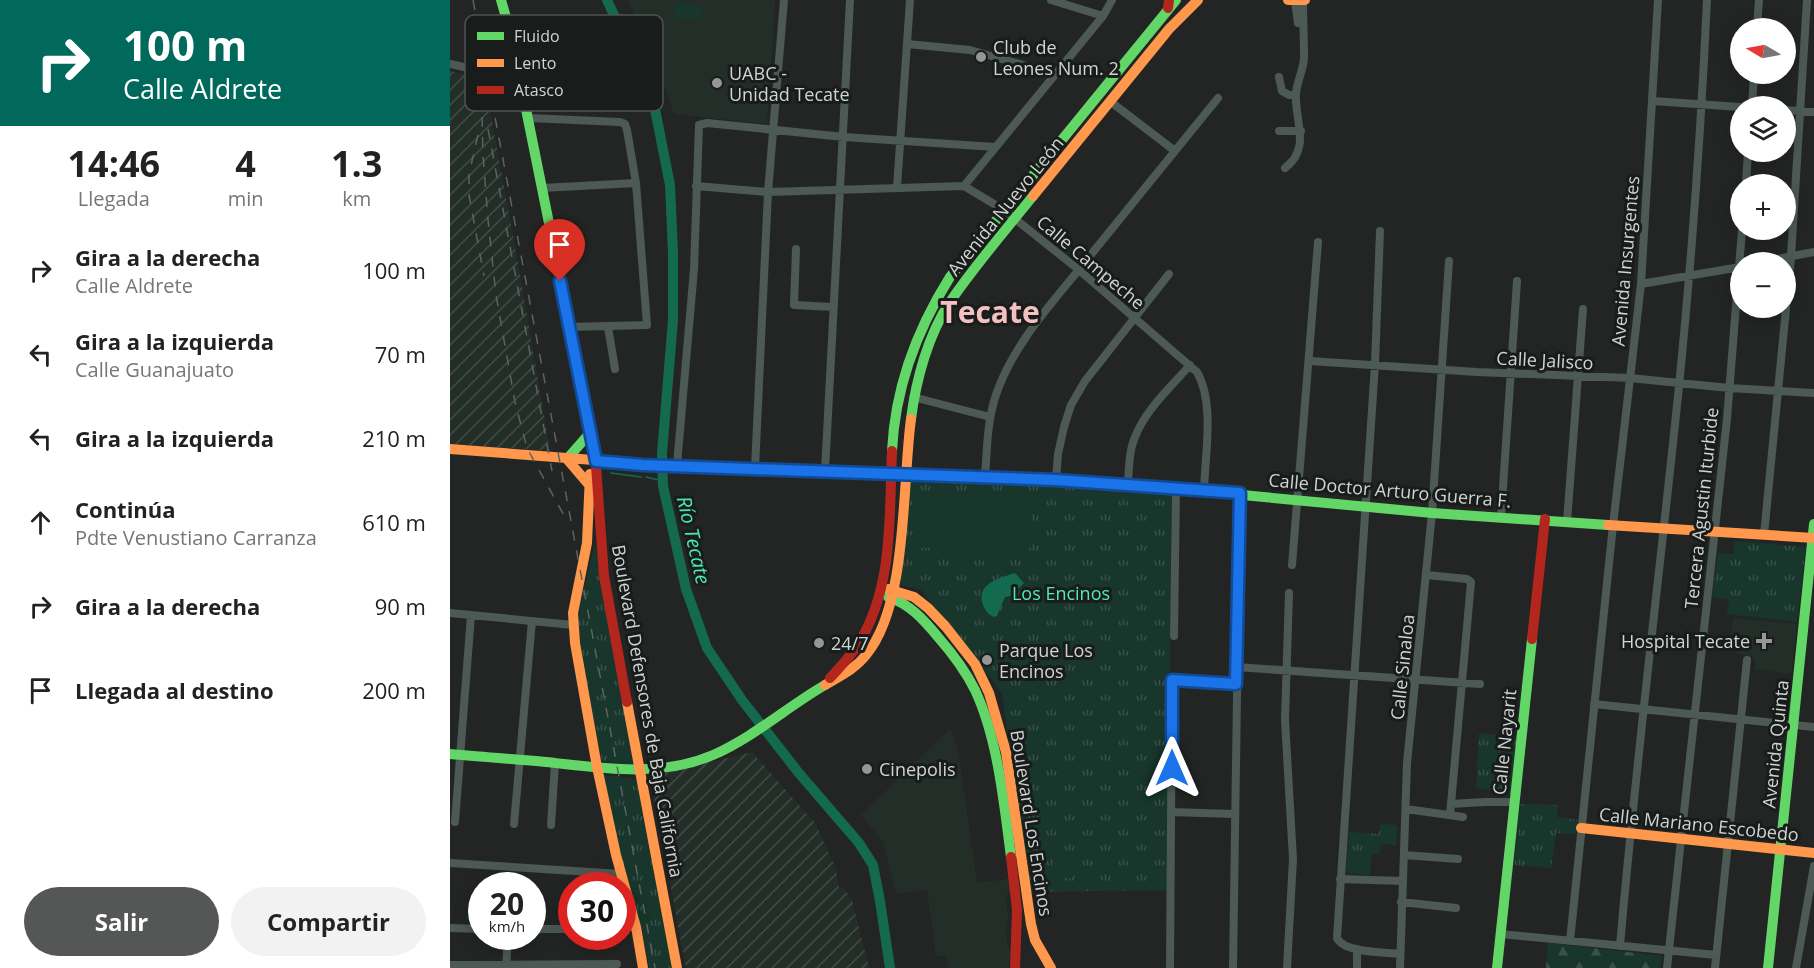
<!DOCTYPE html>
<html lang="es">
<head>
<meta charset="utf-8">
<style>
	:root { --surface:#fff; --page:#f2f2f2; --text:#222; --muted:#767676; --accent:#555756 }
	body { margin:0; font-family:"Open Sans",sans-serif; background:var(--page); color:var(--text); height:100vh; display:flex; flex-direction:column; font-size:22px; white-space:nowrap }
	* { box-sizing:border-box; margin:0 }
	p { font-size:20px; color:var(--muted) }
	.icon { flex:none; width:33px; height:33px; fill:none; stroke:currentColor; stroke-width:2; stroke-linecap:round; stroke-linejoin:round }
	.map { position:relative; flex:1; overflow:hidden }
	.drawer { display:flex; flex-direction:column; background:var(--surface); width:450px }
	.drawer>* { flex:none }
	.banner { background:#00695c; color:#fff; overflow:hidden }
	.needle { width:39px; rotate:280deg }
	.controls { position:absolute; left:1280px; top:18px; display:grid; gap:12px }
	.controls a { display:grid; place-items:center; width:66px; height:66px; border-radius:50%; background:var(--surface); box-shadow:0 3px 15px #0003; font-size:30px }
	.speed { position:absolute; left:18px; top:872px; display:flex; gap:12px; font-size:30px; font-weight:700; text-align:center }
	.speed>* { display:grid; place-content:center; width:78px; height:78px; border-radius:50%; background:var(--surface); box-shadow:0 3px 15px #0003; line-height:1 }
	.speed small { font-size:15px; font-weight:400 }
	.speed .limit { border:9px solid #d22; background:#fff; color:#111 }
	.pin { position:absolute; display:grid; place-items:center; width:51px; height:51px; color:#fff; margin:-62px -26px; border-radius:50% 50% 50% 0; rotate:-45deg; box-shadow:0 0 6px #0007 }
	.pin .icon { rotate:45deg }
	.me { position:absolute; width:66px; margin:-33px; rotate:0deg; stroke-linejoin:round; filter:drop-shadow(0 0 4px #0008) }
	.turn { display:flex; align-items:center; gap:21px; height:126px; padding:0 24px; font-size:27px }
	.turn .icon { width:78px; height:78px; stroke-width:2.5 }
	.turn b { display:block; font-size:42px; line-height:51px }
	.eta { display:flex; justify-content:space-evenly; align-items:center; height:102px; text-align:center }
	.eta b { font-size:36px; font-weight:700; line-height:42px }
	.button { display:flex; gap:12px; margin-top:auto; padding:12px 24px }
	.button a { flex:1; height:69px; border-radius:36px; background:var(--accent); color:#fff; font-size:24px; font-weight:700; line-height:69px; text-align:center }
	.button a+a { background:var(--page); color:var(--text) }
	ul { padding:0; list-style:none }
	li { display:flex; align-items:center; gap:18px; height:84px; padding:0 24px }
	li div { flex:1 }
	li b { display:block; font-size:22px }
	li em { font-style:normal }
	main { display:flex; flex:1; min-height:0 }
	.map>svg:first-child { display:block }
	.built { fill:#242e29 }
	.industrial { fill:url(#industrial-furrows) }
	.grass { fill:url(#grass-tufts) }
	.forest { fill:url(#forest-firs) }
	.pitch { fill:#18362b }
	.water { fill:#146a4f }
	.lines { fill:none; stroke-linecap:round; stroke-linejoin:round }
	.stream { stroke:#146a4f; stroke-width:1.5 }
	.river { stroke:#146a4f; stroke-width:10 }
	.street { stroke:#4c5954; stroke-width:8 }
	.fast { stroke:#63d668; stroke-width:10 }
	.slow { stroke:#ff974d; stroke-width:10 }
	.jam { stroke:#b3261e; stroke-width:10 }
	.rail { stroke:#5b6460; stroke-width:1.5; stroke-dasharray:10 10; stroke-linecap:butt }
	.route-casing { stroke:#114b97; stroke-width:15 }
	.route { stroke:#1a73e8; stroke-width:10 }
	.poi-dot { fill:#949795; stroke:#181c1a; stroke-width:2 }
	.labels { text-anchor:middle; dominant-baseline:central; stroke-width:6; stroke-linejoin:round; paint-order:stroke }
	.poi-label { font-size:18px; fill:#d1d4d2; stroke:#181c1a; text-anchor:start }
	.street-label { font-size:18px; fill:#d1d4d2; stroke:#181c1a }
	.park-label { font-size:18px; fill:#52eab5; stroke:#181c1a }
	.water-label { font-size:20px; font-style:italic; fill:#4ce6b1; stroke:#181c1a }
	.town-label { font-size:30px; font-weight:bold; fill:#f4c0c2; stroke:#181c1a }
	.key { fill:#181c1a; stroke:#505351; stroke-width:1.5 }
	.key-label { font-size:16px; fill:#d1d4d2 }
</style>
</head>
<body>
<main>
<section class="drawer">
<div class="banner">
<div class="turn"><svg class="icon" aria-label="right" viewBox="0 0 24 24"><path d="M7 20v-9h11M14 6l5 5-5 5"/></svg><div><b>100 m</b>Calle Aldrete</div></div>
</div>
<div class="eta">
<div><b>14:46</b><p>Llegada</p></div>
<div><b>4</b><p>min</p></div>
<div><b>1.3</b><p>km</p></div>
</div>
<ul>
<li><svg class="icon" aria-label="right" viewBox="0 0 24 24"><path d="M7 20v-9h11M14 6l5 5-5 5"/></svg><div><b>Gira a la derecha</b><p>Calle Aldrete</p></div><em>100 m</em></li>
<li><svg class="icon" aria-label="left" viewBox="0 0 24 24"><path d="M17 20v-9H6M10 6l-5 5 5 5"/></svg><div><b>Gira a la izquierda</b><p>Calle Guanajuato</p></div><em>70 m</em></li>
<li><svg class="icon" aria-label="left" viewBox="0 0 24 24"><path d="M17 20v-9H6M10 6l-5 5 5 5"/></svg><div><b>Gira a la izquierda</b></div><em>210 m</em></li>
<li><svg class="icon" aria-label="ahead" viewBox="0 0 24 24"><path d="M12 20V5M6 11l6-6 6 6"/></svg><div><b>Continúa</b><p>Pdte Venustiano Carranza</p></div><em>610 m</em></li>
<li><svg class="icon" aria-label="right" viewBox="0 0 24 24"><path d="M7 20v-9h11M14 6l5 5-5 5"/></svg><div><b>Gira a la derecha</b></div><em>90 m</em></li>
<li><svg class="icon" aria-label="arrive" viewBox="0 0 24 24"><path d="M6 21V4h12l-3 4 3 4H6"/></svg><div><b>Llegada al destino</b></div><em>200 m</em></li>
</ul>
<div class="button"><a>Salir</a><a>Compartir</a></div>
</section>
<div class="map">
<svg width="1364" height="968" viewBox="0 0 1364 968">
	<defs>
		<pattern id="industrial-furrows" width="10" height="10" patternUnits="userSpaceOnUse" patternTransform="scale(1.5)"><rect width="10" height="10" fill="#242e29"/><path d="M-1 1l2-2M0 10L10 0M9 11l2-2" fill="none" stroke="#434b47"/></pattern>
		<pattern id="grass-tufts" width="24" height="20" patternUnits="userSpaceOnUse" patternTransform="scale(1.5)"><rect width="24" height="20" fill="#18362b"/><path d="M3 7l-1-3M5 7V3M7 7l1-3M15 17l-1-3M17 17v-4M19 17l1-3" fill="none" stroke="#395249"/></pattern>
		<pattern id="forest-firs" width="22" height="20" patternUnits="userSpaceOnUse" patternTransform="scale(1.5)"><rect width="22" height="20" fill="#18362b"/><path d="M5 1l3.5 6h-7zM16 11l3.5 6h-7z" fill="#395249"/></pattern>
	</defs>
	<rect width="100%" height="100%" fill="#232524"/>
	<path class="built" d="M177 0H325L317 124 224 114 203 52Z
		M1283 618 1347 624 1341 674 1305 669V661L1303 660V656L1286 654V648L1282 647 1283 635H1281Z
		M499 730 502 732 509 756 527 883 559 879 561 894 555 895 558 918 556 935 558 947 561 951 559 968H498L496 955 486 956 477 890 446 894 433 842 411 815Z"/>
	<path class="industrial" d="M0 71 34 78 70 274 100 451 0 444Z
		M302 752 365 823 386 869 389 888H394L402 900 419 968H236L200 777Z"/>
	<path class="grass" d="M457 477 721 491 719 890 580 892 552 693 471 590 451 585Z
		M1285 541 1356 547 1347 622 1277 614 1279 600 1262 597 1268 553 1283 554Z
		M145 542 184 765 152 761 133 670 127 619Z
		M1029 733 1067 738 1061 794 1026 788Z
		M152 775 186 779 222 968H199L179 884 170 867Z
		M1070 804 1108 805 1107 817 1128 820 1126 834 1106 833 1101 868 1064 865Z
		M930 824 947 825 946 845 931 844 929 854H921L920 875 896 873 899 832 929 834Z"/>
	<path class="forest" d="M1098 943 1212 956 1210 968H1096Z"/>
	<path class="pitch" d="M225 3 253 6 251 21 224 18Z
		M485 493 582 499 579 560 480 556V548H463L464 512H480L481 537Z
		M604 857 623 859 622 879C608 877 602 871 604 857Z"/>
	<path class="water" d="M565 573 574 583 561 596 555 597 547 616 544 617C538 615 534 609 532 602 528 582 551 578 565 573Z"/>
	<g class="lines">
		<path class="stream" d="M161 473 191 477
			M196 477 213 481"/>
		<path class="river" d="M157 0 203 99 220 185 223 253V320L212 453 213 486 236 589 257 648 292 700 348 772 409 843 423 865 430 901 440 968"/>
		<path class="street" d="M601 0 653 16
			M845 1 848 23
			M1307 28 1309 0
			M457 44 520 50 605 74
			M0 64 36 72 69 73
			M829 77 832 91 839 95H846
			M1203 101 1290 107
			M661 102 725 151
			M1302 106 1304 74
			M1335 110 1364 112
			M78 118 170 122 175 124 177 130 186 183 197 325 119 327
			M829 131H851
			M835 168C862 148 844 120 846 93 847 81 854 69 854 57 854 38 853 19 853 0
			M1296 184 1298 152
			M246 186 318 192 514 186 554 210 629 270 747 372C765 403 755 455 754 490
			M514 186 653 16 662 0
			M447 187 460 0
			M92 188 186 183
			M930 231 925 364 887 938C894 953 934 952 950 954
			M346 249 344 305 383 307
			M1312 262 1364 252
			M1191 284 1290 267
			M158 327 165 369
			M860 361 1027 372 1180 378 1279 388 1364 393
			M463 397 540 417
			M227 465 244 269 249 125 257 123 394 137 545 147
			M305 468 318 192 334 0
			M375 471 400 0
			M535 478C537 449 537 419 547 392 565 341 606 299 639 257 682 204 725 151 768 98
			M606 480 608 454 614 427 621 405 635 381 719 274
			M678 484C679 468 679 451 685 437 696 409 721 387 740 365
			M1051 517 1067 281
			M1117 522 1133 309
			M1314 535 1341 257 1357 0
			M842 565 868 242
			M977 575 1017 579 1021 582 1000 815
			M0 613 123 625
			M724 636 726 487
			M786 667 1030 684
			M1144 704 1364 727
			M1001 804 1035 802H1065
			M956 809 1013 817
			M721 812 784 814
			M5 822 21 615
			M64 824 82 621
			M101 825 105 763
			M954 855 1008 859
			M0 863 171 874
			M890 879 952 881
			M951 902 1006 908
			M172 927H186
			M0 928 32 929
			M82 929H122
			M1050 934 1266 955
			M1120 941 1163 525 1191 284 1208 0
			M1170 946C1186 759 1210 572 1229 386 1242 257 1251 129 1257 0
			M0 965 167 964
			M56 968 58 936
			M720 968 722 680 786 684
			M783 968 790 493
			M837 968 843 859 835 720 839 593
			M907 968V949
			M950 968 957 763 982 513 999 261
			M1217 968 1277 419 1292 230
			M1265 968 1297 660
			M1346 968 1364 866"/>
		<path class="fast" d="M51 0 61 35 121 332
			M461 419C466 380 478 335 500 302 525 265 555 231 583 196
			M442 451C445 387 466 331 500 277L726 0
			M117 459 139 434
			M235 467 541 479
			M792 495 982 513 1158 525
			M438 597C460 604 474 620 488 637 502 653 515 670 525 690 548 739 554 804 561 857
			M0 754C32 757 64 759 96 762 152 768 209 778 263 755 304 737 337 707 375 685
			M1047 968 1082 639
			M1318 968 1364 524"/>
		<path class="slow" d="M838 0H855
			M583 196 719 29 748 0
			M0 449 235 467
			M117 459 140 486
			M140 474 137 543 123 613 125 643 147 767 166 855 186 927 193 968
			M541 479 678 484 792 495
			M1158 525 1364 538
			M438 589 464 597 478 608 496 627 525 664 539 693 556 752 581 924 585 940 601 968
			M375 685C390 676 405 669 416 655 458 605 452 484 461 419
			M177 702 227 968
			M1131 828 1364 853"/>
		<path class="jam" d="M718 8 719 0
			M121 332 145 452 154 576 177 702
			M1082 639 1095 519
			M380 678C389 668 399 658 407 646 444 589 439 516 442 451
			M561 857 567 910 565 968"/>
		<path class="rail" d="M23 0 205 968
			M31 77 33 155 38 220 46 295 65 402 77 448 116 519
			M38 129 102 471
			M28 135 19 174V195L34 276"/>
	</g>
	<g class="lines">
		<defs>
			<path id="route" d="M110 281 146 461 193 465 606 480 790 493 786 684 722 680V768"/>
		</defs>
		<use href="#route" class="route-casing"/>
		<use href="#route" class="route"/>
	</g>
	<g class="poi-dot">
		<circle cx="531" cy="57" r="6"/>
		<circle cx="267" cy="83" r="6"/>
		<path d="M1311 632h6v6h6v6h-6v6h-6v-6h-6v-6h6z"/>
		<circle cx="369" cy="643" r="6"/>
		<circle cx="537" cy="660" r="6"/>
		<circle cx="417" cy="769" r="6"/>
	</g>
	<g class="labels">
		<g class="poi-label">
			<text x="543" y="47">Club de<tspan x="543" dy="21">Leones Num. 2</tspan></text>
			<text x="279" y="73">UABC -<tspan x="279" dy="21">Unidad Tecate</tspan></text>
			<text x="1300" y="641" text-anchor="end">Hospital Tecate</text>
			<text x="381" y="643">24/7</text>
			<text x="549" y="650">Parque Los<tspan x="549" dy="21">Encinos</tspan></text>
			<text x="429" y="769">Cinepolis</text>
		</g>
		<g class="street-label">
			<text transform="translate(555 206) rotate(-51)">Avenida Nuevo León</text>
			<text transform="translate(1175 261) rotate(-85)">Avenida Insurgentes</text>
			<text transform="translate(641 262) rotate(40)">Calle Campeche</text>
			<text transform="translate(1095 360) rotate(3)">Calle Jalisco</text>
			<text transform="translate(940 490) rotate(5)">Calle Doctor Arturo Guerra F.</text>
			<text transform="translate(1251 508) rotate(-84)">Tercera Agustin Iturbide</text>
			<text transform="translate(952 667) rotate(-84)">Calle Sinaloa</text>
			<text transform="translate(198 711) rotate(80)">Boulevard Defensores de Baja California</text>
			<text transform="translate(1054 742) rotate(-84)">Calle Nayarit</text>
			<text transform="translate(1325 744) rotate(-84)">Avenida Quinta</text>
			<text transform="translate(582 823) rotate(81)">Boulevard Los Encinos</text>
			<text transform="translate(1249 824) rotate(6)">Calle Mariano Escobedo</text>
		</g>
		<g class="park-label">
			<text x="611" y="593">Los Encinos</text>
		</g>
		<g class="water-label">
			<text transform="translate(244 540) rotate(77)">Río Tecate</text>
		</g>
		<g class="town-label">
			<text x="540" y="311">Tecate</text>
		</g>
	</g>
	<rect x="15" y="15" width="198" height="96" rx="9" class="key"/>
	<rect x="27" y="32" width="27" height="8" fill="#63d668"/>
	<rect x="27" y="59" width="27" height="8" fill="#ff974d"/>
	<rect x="27" y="86" width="27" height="8" fill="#b3261e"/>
	<g class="key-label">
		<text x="64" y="42">Fluido</text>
		<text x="64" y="69">Lento</text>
		<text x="64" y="96">Atasco</text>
	</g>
</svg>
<div class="controls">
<a><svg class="needle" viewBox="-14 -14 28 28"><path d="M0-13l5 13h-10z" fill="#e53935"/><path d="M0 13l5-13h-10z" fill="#767676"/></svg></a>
<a><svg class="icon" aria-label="layers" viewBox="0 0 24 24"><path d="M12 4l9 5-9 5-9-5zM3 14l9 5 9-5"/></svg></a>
<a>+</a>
<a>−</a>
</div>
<div class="speed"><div>20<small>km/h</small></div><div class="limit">30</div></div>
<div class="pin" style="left:110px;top:281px;background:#d93025"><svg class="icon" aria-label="arrive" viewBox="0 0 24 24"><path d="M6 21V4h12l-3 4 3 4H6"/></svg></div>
<svg class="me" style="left:722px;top:768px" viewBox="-20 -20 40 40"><path d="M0-17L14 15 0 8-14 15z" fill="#1a73e8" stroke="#fff" stroke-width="4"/></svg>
</div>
</main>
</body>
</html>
